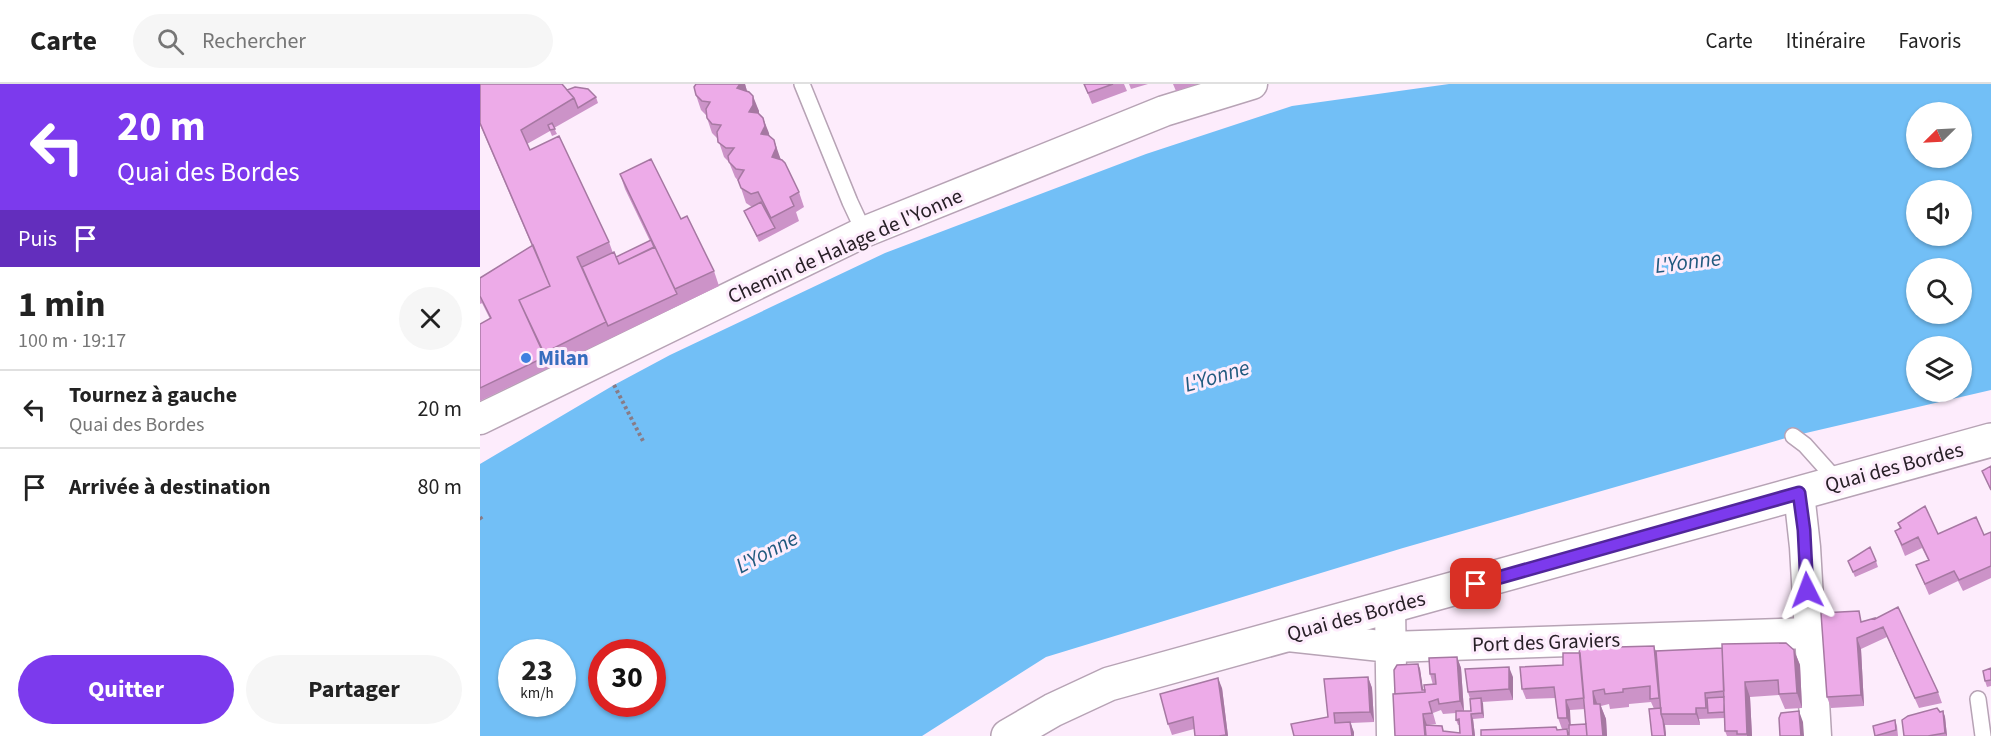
<!DOCTYPE html>
<html lang="fr">
<head>
<meta charset="utf-8">
<style>
	:root { --surface:#fff; --page:#f6f6f6; --text:#222; --muted:#767676; --line:#e0e0e0; --accent:#7c3aed }
	body { margin:0; font-family:"Source Sans 3",sans-serif; background:var(--page); color:var(--text); height:100vh; display:flex; flex-direction:column; font-size:22px; white-space:nowrap }
	* { box-sizing:border-box; margin:0 }
	p { font-size:20px; color:var(--muted) }
	.icon { flex:none; width:33px; height:33px; fill:none; stroke:currentColor; stroke-width:2; stroke-linecap:round; stroke-linejoin:round }
	.map { position:relative; flex:1; overflow:hidden }
	.details { display:flex; flex-direction:column; background:var(--surface); width:480px }
	.details>* { flex:none }
	.hud { background:#7c3aed; color:#fff; overflow:hidden }
	.needle { width:39px; rotate:246deg }
	.tools { position:absolute; left:1426px; top:18px; display:grid; gap:12px }
	.tools a { display:grid; place-items:center; width:66px; height:66px; border-radius:50%; background:var(--surface); box-shadow:0 2px 4px #0004; font-size:30px }
	.speed { position:absolute; left:18px; top:555px; display:flex; gap:12px; font-size:30px; font-weight:700; text-align:center }
	.speed>* { display:grid; place-content:center; width:78px; height:78px; border-radius:50%; background:var(--surface); box-shadow:0 2px 4px #0004; line-height:1 }
	.speed small { font-size:15px; font-weight:400 }
	.speed .limit { border:9px solid #d22; background:#fff; color:#111 }
	.pin { position:absolute; display:grid; place-items:center; width:51px; height:51px; color:#fff; margin:-26px; border-radius:12px; box-shadow:0 3px 9px #0006 }
	.me { position:absolute; width:66px; margin:-33px; rotate:357deg; stroke-linejoin:round; filter:drop-shadow(0 0 4px #0008) }
	.turn { display:flex; align-items:center; gap:21px; height:126px; padding:0 18px; font-size:27px }
	.turn .icon { width:78px; height:78px; stroke-width:2.5 }
	.turn b { display:block; font-size:42px; line-height:51px }
	.then { display:flex; align-items:center; height:57px; padding:0 18px; background:#0003; gap:12px; font-size:22px }
	.round { display:grid; place-items:center; flex:none; width:63px; height:63px; border-radius:32px; background:var(--page) }
	.headline { display:flex; align-items:center; justify-content:space-between; height:102px; padding:0 18px }
	h1 { font-size:36px; font-weight:700; line-height:45px }
	.action { display:flex; gap:12px; margin-top:auto; padding:12px 18px }
	.action a { flex:1; height:69px; border-radius:36px; background:var(--accent); color:#fff; font-size:24px; font-weight:700; line-height:69px; text-align:center }
	.action a+a { background:var(--page); color:var(--text) }
	ul { padding:0; list-style:none }
	li { display:flex; align-items:center; gap:18px; height:78px; padding:0 18px; border-top:2px solid var(--line) }
	li div { flex:1 }
	li b { display:block; font-size:22px }
	li em { font-style:normal }
	header { display:flex; align-items:center; gap:36px; box-sizing:border-box; height:84px; padding:0 30px; background:var(--surface); border-bottom:2px solid var(--line) }
	header strong { font-size:28px }
	nav { display:flex; gap:33px; margin-inline-start:auto; font-size:21px }
	.search { width:420px; height:54px; background:var(--page); display:flex; align-items:center; gap:15px; box-sizing:border-box; padding:0 21px; border-radius:33px; color:var(--muted); font-size:22px }
	main { display:flex; flex:1; min-height:0 }
	.map>svg:first-child { display:block }
	.water { fill:#72bff6; fill-rule:evenodd }
	.lines { fill:none; stroke-linecap:round; stroke-linejoin:round }
	.lane-casing { stroke:#b7a3b5; stroke-width:18 }
	.street-casing { stroke:#b7a3b5; stroke-width:33 }
	.primary-casing { stroke:#b7a3b5; stroke-width:36 }
	.path { stroke:#887c87; stroke-width:4; stroke-dasharray:3 3; stroke-linecap:butt }
	.lane { stroke:#fff; stroke-width:15 }
	.street { stroke:#fff; stroke-width:30 }
	.primary { stroke:#fff; stroke-width:33 }
	.wall { fill:#cc93c8; fill-rule:evenodd }
	.shaded-wall { fill:#a678a2 }
	.building { fill:#edabe8; stroke:#a678a2; stroke-width:1.5 }
	.route-casing { stroke:#51269a; stroke-width:15 }
	.route { stroke:#7c3aed; stroke-width:10 }
	.shop-dot { fill:#3f7fe0; stroke:#fdecfc; stroke-width:2 }
	.labels { text-anchor:middle; dominant-baseline:central; stroke-width:6; stroke-linejoin:round; paint-order:stroke }
	.street-label { font-size:21px; fill:#282027; stroke:#fdecfc }
	.shop-label { font-size:21px; font-weight:bold; fill:#366cbe; stroke:#fdecfc; text-anchor:start }
	.water-label { font-size:22px; font-style:italic; fill:#215a7f; stroke:#fdecfc }
</style>
</head>
<body>
<header>
<strong>Carte</strong>
<div class="search"><svg class="icon" aria-label="search" viewBox="0 0 24 24"><circle cx="10" cy="10" r="6"/><path d="M15 15l6 6"/></svg>Rechercher</div>
<nav><a>Carte</a><a>Itinéraire</a><a>Favoris</a></nav>
</header>
<main>
<section class="details">
<div class="hud">
<div class="turn"><svg class="icon" aria-label="left" viewBox="0 0 24 24"><path d="M17 20v-9H6M10 6l-5 5 5 5"/></svg><div><b>20 m</b>Quai des Bordes</div></div>
<div class="then">Puis<svg class="icon" aria-label="arrive" viewBox="0 0 24 24"><path d="M6 21V4h12l-3 4 3 4H6"/></svg></div>
</div>
<div class="headline"><div><h1>1 min</h1><p>100 m · 19:17</p></div><a class="round"><svg class="icon" aria-label="close" viewBox="0 0 24 24"><path d="M6 6l12 12M18 6L6 18"/></svg></a></div>
<ul>
<li><svg class="icon" aria-label="left" viewBox="0 0 24 24"><path d="M17 20v-9H6M10 6l-5 5 5 5"/></svg><div><b>Tournez à gauche</b><p>Quai des Bordes</p></div><em>20 m</em></li>
<li><svg class="icon" aria-label="arrive" viewBox="0 0 24 24"><path d="M6 21V4h12l-3 4 3 4H6"/></svg><div><b>Arrivée à destination</b></div><em>80 m</em></li>
</ul>
<div class="action"><a>Quitter</a><a>Partager</a></div>
</section>
<div class="map">
<svg width="1511" height="652" viewBox="0 0 1511 652">
	<rect width="100%" height="100%" fill="#fdecfc"/>
	<path class="water" d="M969 0H1511V306L1313 352 923 464 566 573 442 652H0V380L134 301 190 271 405 169 666 70 812 22ZM1437 28H1482V74H1437ZM1437 106H1482V152H1437ZM1437 184H1482V230H1437ZM1437 262H1482V308H1437ZM32 568H82V620H32ZM122 568H172V620H122Z"/>
	<g class="lines">
		<defs>
			<path id="lane" d="M322 0 370 118 384 148
				M1313 352 1325 361 1359 399
				M1498 615 1503 652"/>
			<path id="street" d="M0 335 384 148 684 27 772 0
				M1319 409 1325 463 1336 652
				M910 523 912 652
				M808 552 910 563 1329 549"/>
			<path id="primary" d="M528 652 573 626 629 600 1511 356"/>
		</defs>
		<use href="#lane" class="lane-casing"/>
		<use href="#street" class="street-casing"/>
		<use href="#primary" class="primary-casing"/>
		<path class="path" d="M134 301 163 357
			M0 433 3 437"/>
		<use href="#lane" class="lane"/>
		<use href="#street" class="street"/>
		<use href="#primary" class="primary"/>
	</g>
	<path class="wall" d="M0 0 87 6 116 13 118 19 74 44 77 50 72 52 70 47 47 60 50 66 129 158 133 169 136 173 170 157 145 105 140 90 201 135 234 187 239 202 0 317V240L10 235 0 215 2 219 0 220V194L52 162 0 41Z
		M216 0H265L267 7 279 27V30L301 76 319 108 324 123 316 128 319 137 279 158 264 127 272 123 266 119 259 98 255 93 249 78 244 73 238 55 232 49 226 31 221 26 216 11Z
		M604 0H644L647 7 612 20Z
		M649 0H668L651 5Z
		M693 0H717L696 7Z
		M1418 439 1458 450 1504 451 1511 448V494L1483 507 1478 497 1449 511 1436 481 1448 476 1442 464 1425 472 1415 447 1420 445Z
		M1368 477H1396L1398 483 1375 493Z
		M1418 523 1458 608 1462 619 1439 624 1407 553 1381 565 1384 622 1351 624 1347 613 1383 537 1395 535Z
		M1314 566 1320 581 1322 624 1305 625 1299 611 1270 613 1272 652H1247L1245 647V634L1219 635 1220 641H1185L1186 652 1171 618 1149 620V623L1130 625 1129 620 1121 622 1126 635 1127 652H1001L1087 645 1089 651V645H1082L1078 634 1076 614 1046 615 1042 605 1083 581 1176 567ZM1105 625 1106 640 1090 641V626Z
		M977 573 981 584 984 627H991L990 615 988 608 1033 593V616L1002 618 1004 634 993 635 995 652H915V610L938 580 940 585 943 606H945L953 601 950 590ZM961 626 963 630 976 629V636L978 641H979L980 649 964 648 962 642 948 641 956 640 953 629Z
		M1511 584V602L1507 603 1505 597Z
		M888 593 892 604 894 638 871 639 874 652H814L848 633Z
		M742 604 748 652H715L714 645 692 651 688 640Z
		M1463 627 1465 633 1467 652H1424L1460 628Z
		M1415 636 1417 642 1418 652H1395Z"/>
	<path class="shaded-wall" d="M260 0H265L268 11 257 4Z
		M273 12 279 27V36L269 28Z
		M283 34 289 49 290 57 281 50Z
		M294 56 302 79 292 73Z
		M1377 554 1381 565 1384 622 1381 611Z
		M1174 562 1179 577 1184 629 1179 614Z
		M1314 566 1320 581 1322 624 1317 609Z
		M977 573 981 584 984 628 980 617Z
		M938 580 940 585 944 612 942 606Z
		M1029 583 1033 593V616L1029 605Z
		M888 593 892 604 894 638 890 628Z
		M738 594 742 604 748 652H746V651Z
		M1265 598 1270 613 1272 652H1267V650Z
		M1113 607 1118 622 1114 620Z
		M1001 614 1003 619 1004 634 1002 629Z
		M1086 616 1090 626 1091 644 1087 634Z
		M1120 620 1126 635 1127 652H1123Z
		M1216 624 1219 635 1220 641 1216 630Z
		M1319 627 1323 638 1324 652H1321Z
		M1463 627 1465 633 1467 652 1465 649Z
		M943 630 947 641 948 652H945Z
		M991 630 993 635 995 652H993Z
		M1183 636 1185 641 1186 652H1185Z
		M870 638 874 648V652H872Z"/>
	<path class="building" d="M0 0H82L94 14 41 46 50 66 79 52 129 158 97 173 126 238 64 269 39 216 70 202 0 39Z
		M216 0H260L257 4 269 8 273 12V21L269 28 278 29 283 34 285 42 281 50 288 51 294 56 296 64 292 73 302 76 305 79 319 108 310 113 314 122 291 134 278 108 271 110 261 104 258 96 264 86 256 85 249 78 248 72 254 64H246L238 58 237 48 241 41 232 40 227 34 226 25 230 18 222 17 216 11 214 3Z
		M604 0H633L608 9Z
		M95 3 108 5 116 13 98 24 94 14 87 6Z
		M72 39 75 45 70 46 68 41Z
		M171 75 201 135 207 132 234 187 195 205 140 90Z
		M281 118 295 144 277 152 264 127Z
		M171 156 174 163 139 180 136 173Z
		M53 161 70 202 39 216 65 273 0 304V240L11 234 0 212V194Z
		M175 163 197 210 128 242 102 183 134 168 139 180Z
		M1511 382V406L1502 387Z
		M1445 422 1458 450 1496 433 1504 451 1511 448V482L1479 496 1474 487 1445 500 1436 481 1449 476 1438 453 1422 461 1415 447 1421 444 1418 439Z
		M1390 463 1396 477 1373 488 1368 477Z
		M1418 523 1458 608 1435 614 1403 543 1377 554 1381 611 1347 613 1341 529 1379 527 1381 538 1395 534V535Z
		M1306 559 1314 566 1317 609 1299 610 1298 596 1265 598 1267 650H1257V647H1245L1242 560Z
		M1174 562 1179 614 1170 615V602L1143 605V608L1125 610 1124 605 1113 607 1114 620H1120L1123 652H1107L1099 564Z
		M1242 564 1244 607 1225 609 1226 624H1216V630H1181L1176 567Z
		M1083 569H1100L1104 614 1086 616 1087 634H1078L1074 603 1042 605 1040 583 1083 581Z
		M977 573 980 617 959 620 958 615 949 618 952 629 943 630 945 652H915L913 610 945 608 944 601 956 600 955 590H950L949 574Z
		M938 580 942 606H945V608L915 610 914 586 917 581Z
		M1029 583V605L988 608 985 585Z
		M1511 584V596L1505 597 1503 587Z
		M888 593 890 628 854 629 855 639 870 638 872 652H814L811 640 848 633 844 595Z
		M738 594 746 651 739 652H715L713 633 688 640 680 610Z
		M1244 613V628L1228 629 1227 614Z
		M1001 614 1002 629 991 630 993 652H946L945 641 962 642 963 647 980 649 979 635 976 636V627H991L990 615Z
		M1181 624V630L1183 636 1185 652H1172L1169 625Z
		M1457 624 1460 628 1463 627 1465 649 1448 652H1424L1422 636 1428 632Z
		M1319 627 1321 652H1300L1299 634 1301 629Z
		M1415 636 1416 646 1395 652 1393 642Z
		M1106 640 1107 652H1089V641Z
		M1076 643 1077 646 1087 645 1088 652H1001V646Z"/>
	<g class="lines">
		<defs>
			<path id="route" d="M996 500 1319 409 1324 446 1327 506"/>
		</defs>
		<use href="#route" class="route-casing"/>
		<use href="#route" class="route"/>
	</g>
	<circle class="shop-dot" cx="46" cy="274" r="6"/>
	<g class="labels">
		<g class="street-label">
			<text transform="translate(365 162) rotate(-24)">Chemin de Halage de l'Yonne</text>
			<text transform="translate(1414 383) rotate(-15)">Quai des Bordes</text>
			<text transform="translate(876 532) rotate(-15)">Quai des Bordes</text>
			<text transform="translate(1066 558) rotate(-2)">Port des Graviers</text>
		</g>
		<g class="shop-label">
			<text x="58" y="274">Milan</text>
		</g>
		<g class="water-label">
			<text transform="translate(1208 178) rotate(-7)">L'Yonne</text>
			<text transform="translate(737 292) rotate(-16)">L'Yonne</text>
			<text transform="translate(287 468) rotate(-28)">L'Yonne</text>
		</g>
	</g>
</svg>
<div class="tools">
<a><svg class="needle" viewBox="-14 -14 28 28"><path d="M0-13l5 13h-10z" fill="#e53935"/><path d="M0 13l5-13h-10z" fill="#767676"/></svg></a>
<a><svg class="icon" aria-label="sound" viewBox="0 0 24 24"><path d="M4 9h4l5-4v14l-5-4H4zM17 9q2 3 0 6"/></svg></a>
<a><svg class="icon" aria-label="search" viewBox="0 0 24 24"><circle cx="10" cy="10" r="6"/><path d="M15 15l6 6"/></svg></a>
<a><svg class="icon" aria-label="layers" viewBox="0 0 24 24"><path d="M12 4l9 5-9 5-9-5zM3 14l9 5 9-5"/></svg></a>
</div>
<div class="speed"><div>23<small>km/h</small></div><div class="limit">30</div></div>
<div class="pin" style="left:996px;top:500px;background:#d93025"><svg class="icon" aria-label="arrive" viewBox="0 0 24 24"><path d="M6 21V4h12l-3 4 3 4H6"/></svg></div>
<svg class="me" style="left:1327px;top:506px" viewBox="-20 -20 40 40"><path d="M0-17L14 15 0 8-14 15z" fill="#7c3aed" stroke="#fff" stroke-width="4"/></svg>
</div>
</main>
</body>
</html>
